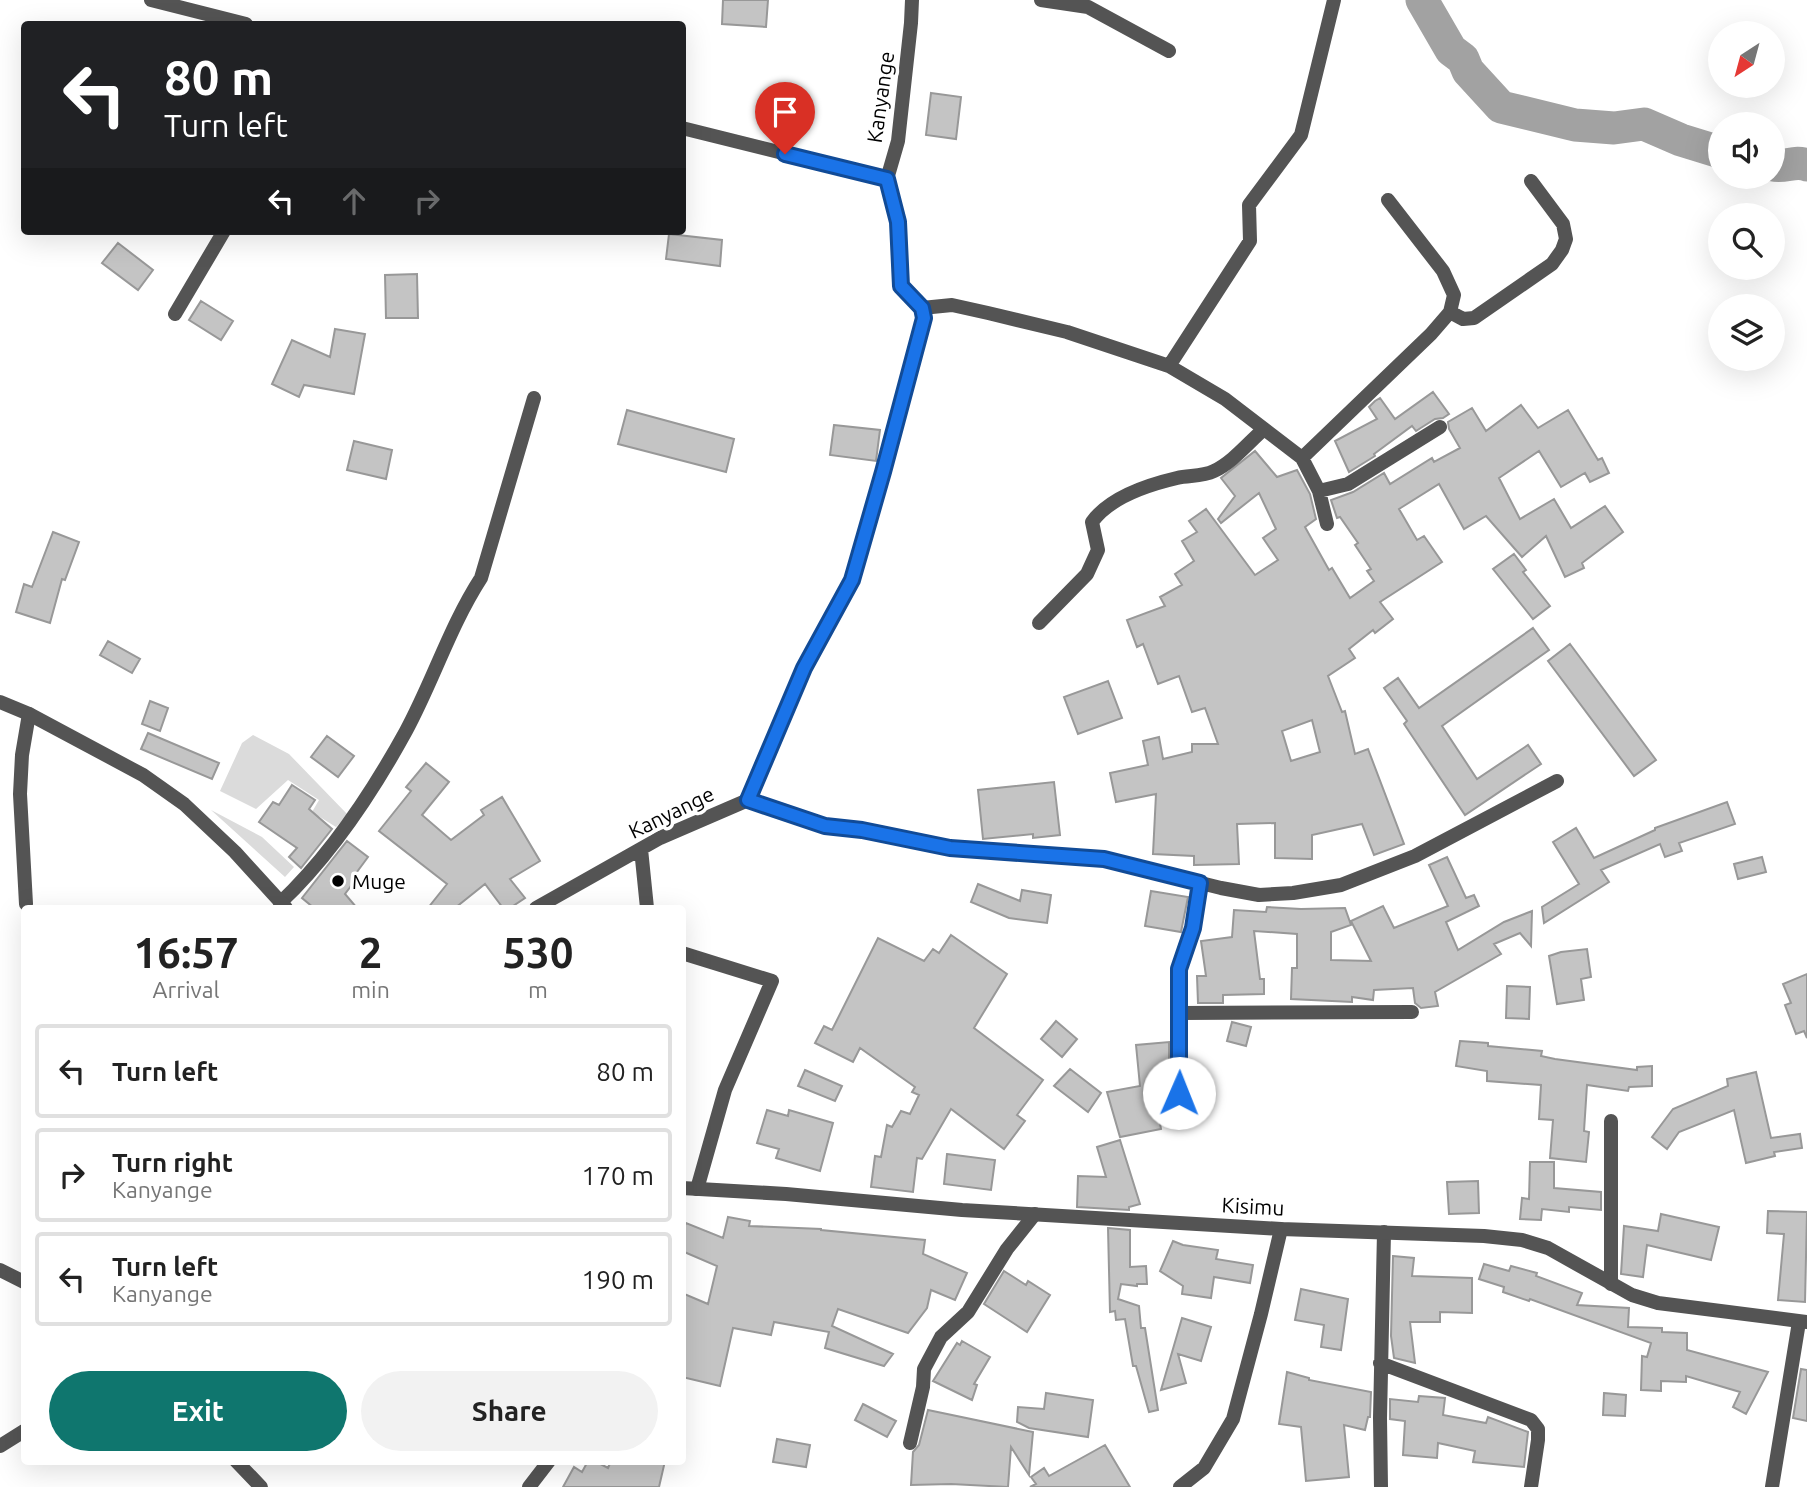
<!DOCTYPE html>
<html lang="en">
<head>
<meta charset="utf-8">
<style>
	:root { --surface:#fff; --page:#f2f2f2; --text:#222; --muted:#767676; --line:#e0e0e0; --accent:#0f766e }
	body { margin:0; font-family:Ubuntu,sans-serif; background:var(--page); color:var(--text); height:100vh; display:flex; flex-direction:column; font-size:26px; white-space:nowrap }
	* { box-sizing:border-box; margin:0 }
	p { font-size:23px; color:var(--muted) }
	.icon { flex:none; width:38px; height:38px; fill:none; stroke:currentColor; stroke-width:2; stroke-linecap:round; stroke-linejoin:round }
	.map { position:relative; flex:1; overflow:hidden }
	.side { position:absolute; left:21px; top:905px; width:665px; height:560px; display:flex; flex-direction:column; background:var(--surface); border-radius:7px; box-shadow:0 7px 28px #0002 }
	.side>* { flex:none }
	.top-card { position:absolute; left:21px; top:21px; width:665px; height:214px; border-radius:7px; box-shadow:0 7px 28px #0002; background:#202124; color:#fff; overflow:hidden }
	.needle { width:46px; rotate:216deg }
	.buttons { position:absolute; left:1708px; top:21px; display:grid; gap:14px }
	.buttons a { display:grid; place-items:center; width:77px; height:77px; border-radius:50%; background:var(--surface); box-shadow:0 7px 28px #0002; font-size:35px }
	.pin { position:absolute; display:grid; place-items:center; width:60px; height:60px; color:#fff; margin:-72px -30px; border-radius:50% 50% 50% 0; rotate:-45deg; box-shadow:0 0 7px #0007 }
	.pin .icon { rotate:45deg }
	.me { position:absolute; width:77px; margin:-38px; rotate:1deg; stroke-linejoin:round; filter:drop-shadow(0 0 5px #0008) }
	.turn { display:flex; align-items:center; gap:24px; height:147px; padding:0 28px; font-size:32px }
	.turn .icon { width:91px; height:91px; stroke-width:2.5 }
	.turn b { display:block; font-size:49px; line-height:60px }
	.lanes { display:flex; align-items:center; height:66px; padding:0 28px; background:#0003; justify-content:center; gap:35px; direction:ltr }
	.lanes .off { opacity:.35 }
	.eta { display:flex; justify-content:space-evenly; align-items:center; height:119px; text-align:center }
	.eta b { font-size:42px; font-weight:600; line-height:49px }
	.button { display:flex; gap:14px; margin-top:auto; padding:14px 28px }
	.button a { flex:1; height:80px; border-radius:42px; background:var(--accent); color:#fff; font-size:28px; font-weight:600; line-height:80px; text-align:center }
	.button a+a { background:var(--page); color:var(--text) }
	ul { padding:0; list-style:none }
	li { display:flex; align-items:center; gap:21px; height:94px; margin:0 14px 10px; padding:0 14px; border:4px solid var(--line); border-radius:7px }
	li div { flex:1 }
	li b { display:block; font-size:26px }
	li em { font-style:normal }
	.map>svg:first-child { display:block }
	.green { fill:#dbdbdb }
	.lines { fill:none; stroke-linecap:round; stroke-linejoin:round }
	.river { stroke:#a2a2a2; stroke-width:33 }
	.building { fill:#c4c4c4; stroke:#989898; stroke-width:2; fill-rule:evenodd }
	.minor { stroke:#545454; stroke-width:14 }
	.tertiary { stroke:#545454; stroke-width:14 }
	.route-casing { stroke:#114b97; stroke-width:18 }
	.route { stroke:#1a73e8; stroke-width:12 }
	.poi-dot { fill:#000; stroke:#fff; stroke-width:2.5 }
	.labels { text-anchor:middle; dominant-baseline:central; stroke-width:7; stroke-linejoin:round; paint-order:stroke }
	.street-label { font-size:21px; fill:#000; stroke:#fff }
	.poi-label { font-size:21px; fill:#000; stroke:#fff; text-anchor:start }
</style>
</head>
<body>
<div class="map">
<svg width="1807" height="1487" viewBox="0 0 1807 1487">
	<rect width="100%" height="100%" fill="#fff"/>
	<path class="green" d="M253 735 289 754 348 815 336 827 312 812 319 800 288 780 256 809 220 791 242 743Z
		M211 810 262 837 294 867 285 877Z"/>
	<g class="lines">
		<path class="river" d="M1422 0 1451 50 1463 59 1468 71 1501 107 1575 125 1614 128 1644 124 1681 140 1720 152
			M1773 165C1785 168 1795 160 1807 165"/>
	</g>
	<path class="building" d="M723 0H768L766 27 722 24Z
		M931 93 961 97 956 139 926 135Z
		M669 234 722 240 720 266 666 259Z
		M118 243 153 270 138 290 102 263Z
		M417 274 418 318H386L385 275Z
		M201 301 233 321 221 340 189 320Z
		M335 329 365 334 354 394 304 385 299 397 272 384 292 340 330 357Z
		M1433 392 1449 414 1443 418 1435 419 1416 431 1412 426 1374 454 1375 456 1349 472 1335 441 1377 419 1369 407 1375 401 1380 398 1395 419Z
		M1521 405 1538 428 1568 410 1598 460 1602 458 1609 473 1590 482 1585 473 1561 487 1539 451 1499 478 1520 519 1554 499 1571 528 1605 506 1623 532 1582 563 1584 568 1565 577 1546 536 1522 557 1486 516 1464 529 1439 484 1399 509 1417 540 1424 536 1442 562 1380 602 1393 619 1375 633 1373 630 1349 649 1355 658 1328 676 1342 712 1345 711 1355 754 1368 749 1404 844 1374 855 1362 824 1312 835V859L1275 858V823L1237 824 1239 864 1194 865V856L1153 854 1156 794 1116 802 1110 773 1148 765 1143 741 1159 737 1163 759 1192 752V744H1218L1205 708 1192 712 1179 676 1158 684 1143 644 1137 647 1127 620 1165 606 1160 597 1182 585 1175 574 1194 561 1182 541 1197 532 1189 521 1206 509 1255 575 1278 560 1263 538 1276 529 1259 493 1221 523 1218 519 1235 496 1221 478 1255 451 1277 477 1297 470 1310 494 1316 519 1305 527 1329 570 1332 568 1350 598 1374 581 1367 571 1371 569 1355 545 1358 543 1340 517 1337 518 1331 500 1353 492 1384 473 1390 484 1432 458 1434 462 1460 448 1449 429 1448 422 1472 408 1486 431ZM1312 720 1320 752 1291 761 1282 731Z
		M627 410 734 439 726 472 618 444Z
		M834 425 880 430 876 461 830 455Z
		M354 441 392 450 386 479 347 470Z
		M53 532 79 542 65 580 62 579 50 623 16 612 24 584 32 587Z
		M1514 554 1526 570 1523 572 1550 606 1533 619 1493 569Z
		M1533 628 1549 650 1442 726 1477 779 1528 745 1541 764 1465 815 1404 724 1407 721 1384 688 1398 678 1419 708Z
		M108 641 140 659 132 673 100 655Z
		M1570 644 1656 760 1634 776 1548 661Z
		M1108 681 1122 718 1078 734 1064 697Z
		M150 701 168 708 160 731 142 724Z
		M148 733 219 763 212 779 141 749Z
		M327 736 354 756 338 777 311 757Z
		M426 763 449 782 422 815 451 840 484 815 481 810 502 797 540 861 510 879 525 898 510 908H503L485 884 455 908H428L447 884 379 831 411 791 406 787Z
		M1054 782 1060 835 1033 838V834L983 839 978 790Z
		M292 785 315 800 309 809 332 829 301 868 289 857 297 848 259 822 273 802 279 805Z
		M1727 802 1735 824 1679 843 1682 851 1665 857 1660 844 1601 870 1609 882 1544 923 1542 907 1579 884 1553 842 1576 828 1594 858 1655 830V828Z
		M347 841 368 857 354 876 357 878 345 894 357 908H314L302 898Z
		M1447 857 1466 898 1474 895 1479 906 1446 922 1458 950 1504 922 1532 911 1531 946 1520 933 1494 944 1501 954 1435 992 1438 1006 1421 1008 1415 1003 1413 988 1374 990 1373 1000 1352 997V1002L1291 999 1292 968H1297V934L1254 931 1260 979H1264V994L1223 995V1003H1198L1197 976H1206L1201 941 1232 937 1234 910 1266 912 1267 907 1301 909 1345 908 1351 925 1331 932V960L1371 961 1351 921 1383 906 1394 928 1448 906 1429 865Z
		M1762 857 1766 872 1738 879 1734 864Z
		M978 884 1020 901 1022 890 1051 895 1047 923 1009 918 971 902Z
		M1151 891 1188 897 1181 932 1145 926Z
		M951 935 1007 974 974 1028 1043 1080 1017 1115 1025 1121 1004 1149 951 1109 922 1159 917 1158 913 1192 871 1187 875 1156 881 1157 887 1125 892 1127 901 1111 910 1114 919 1095 912 1092 915 1087 860 1048 853 1062 815 1043 824 1026 832 1030 878 938 924 961 933 949 939 953Z
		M1587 949 1591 977 1581 979 1584 1000 1557 1004 1549 956 1561 952Z
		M1807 974V1038L1804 1031 1796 1034 1785 1005 1791 1003 1783 984Z
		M1507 986 1530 987 1529 1019 1506 1018Z
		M1056 1021 1077 1039 1062 1057 1041 1039Z
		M1232 1022 1251 1027 1246 1046 1227 1041Z
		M1460 1041 1488 1043V1046L1542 1051 1541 1056 1555 1059 1637 1070V1067L1652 1066V1086L1629 1087 1628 1091 1587 1085 1584 1131 1589 1132 1586 1162 1550 1158 1553 1120 1539 1119 1541 1085 1487 1081V1071L1456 1066Z
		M1169 1042V1077L1159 1078 1163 1101 1156 1102 1161 1129 1120 1137 1107 1092 1140 1086 1136 1045Z
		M1070 1069 1101 1093 1088 1112 1054 1086Z
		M805 1070 842 1086 835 1101 798 1086Z
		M1756 1072 1771 1138 1800 1134 1802 1148 1774 1152 1775 1156 1746 1163 1734 1110 1679 1132 1667 1149 1652 1137 1673 1109 1728 1086 1727 1079Z
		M767 1110 788 1116 789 1110 833 1123 820 1171 776 1158 779 1149 757 1143Z
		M1120 1140 1140 1204 1129 1207V1210L1077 1207 1078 1176 1106 1177 1097 1147Z
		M947 1154 995 1160 991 1190 944 1184Z
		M1530 1162H1554V1188L1601 1192V1210L1569 1207V1212L1542 1209 1541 1220 1520 1219 1522 1198 1529 1199Z
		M1478 1181 1479 1213 1449 1214 1447 1182Z
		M1768 1211 1807 1212 1805 1302 1778 1300 1784 1234 1767 1233Z
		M1661 1214 1719 1227 1711 1260 1647 1245 1643 1277 1621 1274 1624 1226 1658 1231Z
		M728 1217 750 1221 749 1226 821 1229V1230L925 1240 923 1254 967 1273 955 1300 931 1290 927 1308 908 1333 838 1309 832 1326 893 1354 884 1366 825 1348 829 1332 774 1322 771 1335 733 1328 720 1386 682 1377V1293L708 1304 717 1266 682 1251V1232L686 1223 723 1238Z
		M1108 1228 1130 1230V1267L1146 1266 1147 1284H1137V1286L1121 1284 1118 1299 1139 1306 1141 1328H1145L1158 1410 1149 1412 1136 1366H1133L1125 1319 1116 1320 1115 1311 1110 1312Z
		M1173 1241 1183 1245 1218 1250 1216 1259 1253 1265 1250 1283 1214 1277 1211 1298 1182 1294 1183 1286 1160 1271Z
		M1393 1256 1414 1258 1412 1276 1472 1278V1313L1440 1312V1322H1410L1415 1363 1394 1358 1391 1336Z
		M1484 1264 1509 1271 1511 1266 1537 1273 1536 1276 1582 1293 1577 1305 1629 1308 1628 1327 1662 1328V1332L1687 1333V1350L1768 1372 1746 1414 1733 1407 1740 1392 1686 1376V1382L1661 1381V1391L1641 1390 1642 1356 1647 1357 1651 1343 1530 1299 1529 1301 1503 1292 1504 1287 1479 1279Z
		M1004 1271 1026 1285 1028 1281 1050 1295 1027 1332 984 1304Z
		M1301 1289 1348 1299 1341 1350 1321 1347 1324 1325 1295 1320Z
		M1182 1318 1211 1327 1201 1361 1178 1354 1186 1383 1161 1390Z
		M962 1341 990 1357 974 1384 977 1385 972 1400 933 1381 957 1343 960 1345Z
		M1801 1369 1807 1370V1421L1793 1418Z
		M1287 1372 1309 1378V1380L1371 1392 1370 1417H1368L1365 1430 1344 1425 1349 1477 1306 1481 1301 1427 1279 1424Z
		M1046 1393 1093 1400 1088 1437 1029 1428 1017 1422 1018 1407 1044 1409Z
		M1604 1393 1626 1395 1625 1416 1603 1415Z
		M1419 1396 1445 1398 1443 1415 1486 1423 1488 1417 1528 1432 1524 1467 1473 1462 1475 1451 1438 1443 1437 1458 1403 1455 1405 1421 1390 1419V1399L1418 1402Z
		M863 1404 896 1421 887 1437 855 1420Z
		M928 1410 1033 1432 1029 1475 1011 1447 1008 1487 951 1484 911 1485 913 1452 919 1445Z
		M777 1439 810 1445 806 1467 773 1462Z
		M1105 1445 1130 1487H1030L1036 1484 1031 1477 1044 1468 1049 1476Z
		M588 1461H595L608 1468 611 1461H665L659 1487H563L574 1467 582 1472Z"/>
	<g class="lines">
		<path class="minor" d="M151 0 246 24
			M1041 0 1088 7 1169 51
			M682 128 887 179
			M922 308 952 305 988 313 1067 332 1169 366 1225 399 1302 458 1319 491 1327 524
			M1450 312 1463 319 1474 318 1552 264 1562 250 1566 239 1563 224 1531 181
			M175 314 224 231
			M1169 366 1250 241 1249 205 1301 135 1334 0
			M1302 458 1431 334 1450 312 1454 295 1443 271 1388 200
			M1319 491 1348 484 1440 427
			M1039 623 1087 574 1098 550 1092 522C1110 497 1147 485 1177 478 1189 475 1202 477 1214 471 1233 462 1248 443 1264 429
			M748 800 825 826 862 830 950 848 1104 859 1221 888 1259 895 1293 893 1341 885 1415 856 1557 781
			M641 849 647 908
			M280 903C331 855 372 793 406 731 433 681 450 626 481 578L534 398
			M26 904 20 794 22 755 29 714
			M536 908 660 838 748 800 804 669 852 580 883 473 924 319 922 308 901 286 898 222 887 179 898 141 911 23 912 0
			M682 953 772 981 725 1090 697 1189
			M1180 1013 1412 1012
			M1179 1093V969L1193 928 1200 883
			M0 1270 24 1282
			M1611 1284V1121
			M1380 1363 1531 1420 1538 1429V1440L1531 1487
			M910 1443 923 1387 924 1369 941 1337 968 1312 1007 1249 1035 1214
			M236 1461 261 1487
			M529 1487 549 1461
			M1180 1487 1204 1468 1233 1419 1261 1314 1281 1229
			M1381 1487 1380 1418 1384 1232
			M1772 1487 1799 1322"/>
		<path class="tertiary" d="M0 702 29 714 143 775 184 804 235 852 286 908
			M682 1188 786 1194 962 1210 1281 1229 1484 1236 1522 1240 1548 1248 1632 1295 1658 1303 1807 1322
			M0 1446 24 1431"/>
	</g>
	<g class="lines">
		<defs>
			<path id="route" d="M785 154 887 179 898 222 901 286 922 308 924 318 883 472 852 580 804 668 748 800 825 826 862 830 950 848 1104 859 1200 883 1193 928 1179 969V1093"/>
		</defs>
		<use href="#route" class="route-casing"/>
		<use href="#route" class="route"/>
	</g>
	<circle class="poi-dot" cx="338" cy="881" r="7"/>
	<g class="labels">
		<g class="street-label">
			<text transform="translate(880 97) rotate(-82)">Kanyange</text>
			<text transform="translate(671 812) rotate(-26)">Kanyange</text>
			<text transform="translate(1253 1206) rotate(3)">Kisimu</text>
		</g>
		<g class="poi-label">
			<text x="352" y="881">Muge</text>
		</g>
	</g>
</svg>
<div class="buttons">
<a><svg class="needle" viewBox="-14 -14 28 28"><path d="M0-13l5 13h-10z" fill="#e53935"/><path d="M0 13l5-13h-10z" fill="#767676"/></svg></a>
<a><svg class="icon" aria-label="sound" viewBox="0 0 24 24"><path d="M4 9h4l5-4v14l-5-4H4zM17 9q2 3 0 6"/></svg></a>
<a><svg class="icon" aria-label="search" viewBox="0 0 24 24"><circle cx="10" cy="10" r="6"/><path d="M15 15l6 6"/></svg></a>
<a><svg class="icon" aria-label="layers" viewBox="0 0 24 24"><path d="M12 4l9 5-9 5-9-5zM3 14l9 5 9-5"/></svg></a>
</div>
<div class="pin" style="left:785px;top:154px;background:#d93025"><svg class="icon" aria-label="arrive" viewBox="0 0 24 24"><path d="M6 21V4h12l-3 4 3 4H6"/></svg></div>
<svg class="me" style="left:1179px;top:1093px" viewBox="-20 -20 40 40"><circle r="19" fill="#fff"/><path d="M0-13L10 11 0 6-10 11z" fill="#1a73e8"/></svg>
<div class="top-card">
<div class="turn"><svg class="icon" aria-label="left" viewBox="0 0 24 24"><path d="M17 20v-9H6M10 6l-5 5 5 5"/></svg><div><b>80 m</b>Turn left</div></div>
<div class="lanes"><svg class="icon" aria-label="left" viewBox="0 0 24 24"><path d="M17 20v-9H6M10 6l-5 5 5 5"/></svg><svg class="icon off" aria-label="ahead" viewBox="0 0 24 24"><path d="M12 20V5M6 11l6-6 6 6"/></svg><svg class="icon off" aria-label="right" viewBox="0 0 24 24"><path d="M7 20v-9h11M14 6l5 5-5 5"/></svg></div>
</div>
<section class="side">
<div class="eta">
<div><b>16:57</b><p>Arrival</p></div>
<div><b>2</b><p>min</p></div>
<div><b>530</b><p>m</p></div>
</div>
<ul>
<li><svg class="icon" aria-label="left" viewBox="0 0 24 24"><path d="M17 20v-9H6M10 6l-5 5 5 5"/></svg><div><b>Turn left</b></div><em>80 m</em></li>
<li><svg class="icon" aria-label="right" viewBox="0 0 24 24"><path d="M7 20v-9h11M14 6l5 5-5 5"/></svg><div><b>Turn right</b><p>Kanyange</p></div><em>170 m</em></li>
<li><svg class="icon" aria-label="left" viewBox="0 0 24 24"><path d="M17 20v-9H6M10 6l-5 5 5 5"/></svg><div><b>Turn left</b><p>Kanyange</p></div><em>190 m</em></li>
</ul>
<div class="button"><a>Exit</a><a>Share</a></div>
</section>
</div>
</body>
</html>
